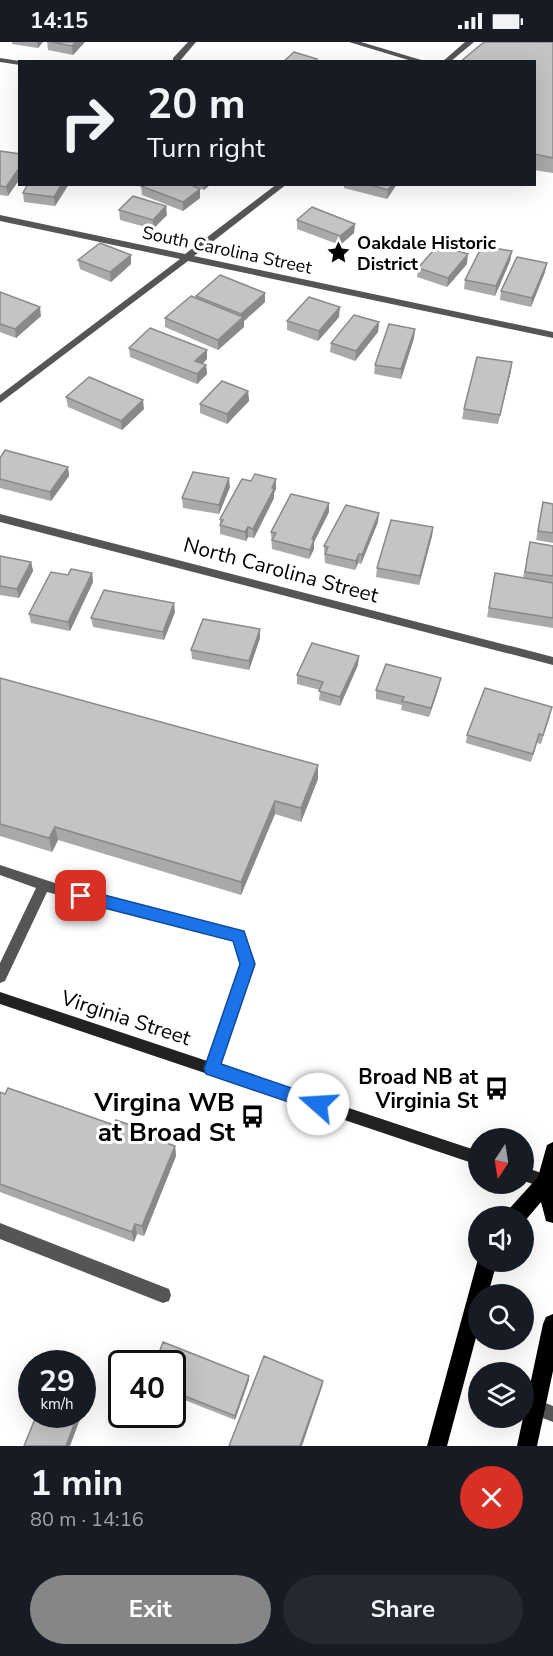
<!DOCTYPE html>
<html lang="en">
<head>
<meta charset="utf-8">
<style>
	:root { --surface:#171b24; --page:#242831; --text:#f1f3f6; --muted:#9ea1a6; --accent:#858687 }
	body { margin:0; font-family:"Nunito Sans",sans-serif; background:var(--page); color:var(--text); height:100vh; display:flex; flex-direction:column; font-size:22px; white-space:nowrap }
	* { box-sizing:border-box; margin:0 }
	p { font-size:20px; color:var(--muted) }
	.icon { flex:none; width:33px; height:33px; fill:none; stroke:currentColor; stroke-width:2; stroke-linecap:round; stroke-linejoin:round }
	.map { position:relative; height:1404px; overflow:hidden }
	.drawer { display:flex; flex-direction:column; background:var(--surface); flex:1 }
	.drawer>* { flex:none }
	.hud { position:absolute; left:18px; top:18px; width:518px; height:126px; border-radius:0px; box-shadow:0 6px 24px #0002; background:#171b24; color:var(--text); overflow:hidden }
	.needle { width:39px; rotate:192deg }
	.tools { position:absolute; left:468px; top:1086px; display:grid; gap:12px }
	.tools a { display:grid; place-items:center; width:66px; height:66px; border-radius:50%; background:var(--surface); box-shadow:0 6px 24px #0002; font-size:30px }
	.speed { position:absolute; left:18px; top:1308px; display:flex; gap:12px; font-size:30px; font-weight:700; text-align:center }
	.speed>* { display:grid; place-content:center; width:78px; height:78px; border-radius:50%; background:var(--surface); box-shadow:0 6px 24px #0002; line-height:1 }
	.speed small { font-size:15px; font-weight:400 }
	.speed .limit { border:3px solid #111; border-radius:9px; background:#fff; color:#111 }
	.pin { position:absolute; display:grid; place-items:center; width:51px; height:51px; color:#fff; margin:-26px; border-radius:12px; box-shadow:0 3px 9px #0006 }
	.me { position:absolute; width:66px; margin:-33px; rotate:289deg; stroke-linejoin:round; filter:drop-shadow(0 0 4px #0008) }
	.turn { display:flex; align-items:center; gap:21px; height:126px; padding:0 30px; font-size:27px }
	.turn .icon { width:78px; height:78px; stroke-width:2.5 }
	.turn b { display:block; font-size:42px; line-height:51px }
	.round { display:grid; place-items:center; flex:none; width:63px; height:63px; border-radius:32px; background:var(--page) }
	.headline { display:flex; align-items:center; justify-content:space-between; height:102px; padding:0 30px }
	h1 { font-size:36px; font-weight:700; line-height:45px }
	.button { display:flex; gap:12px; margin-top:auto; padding:12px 30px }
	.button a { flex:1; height:69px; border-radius:36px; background:var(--accent); color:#fff; font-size:24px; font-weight:700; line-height:69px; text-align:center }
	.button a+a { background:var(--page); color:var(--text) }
	.status { display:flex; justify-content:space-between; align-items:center; height:42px; padding:0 30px; background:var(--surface); direction:ltr }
	.status svg { height:16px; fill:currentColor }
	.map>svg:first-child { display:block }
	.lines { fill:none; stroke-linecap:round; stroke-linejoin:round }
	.lane { fill:#555; fill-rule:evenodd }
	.street { fill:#555; fill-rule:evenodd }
	.secondary { fill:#222; fill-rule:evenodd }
	.primary { fill:#000; fill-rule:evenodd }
	.wall { fill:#a9a9a9 }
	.shaded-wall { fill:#898989 }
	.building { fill:#c4c4c4; stroke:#898989; stroke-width:1.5 }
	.route { fill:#1a73e8; stroke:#114b97; stroke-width:1.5 }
	.labels { text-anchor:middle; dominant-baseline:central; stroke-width:6; stroke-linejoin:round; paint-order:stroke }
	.far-poi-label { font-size:18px; font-weight:bold; fill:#000; stroke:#fff; text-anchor:start }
	.far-street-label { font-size:18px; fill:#000; stroke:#fff }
	.street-label { font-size:21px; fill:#000; stroke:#fff }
	.poi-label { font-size:21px; font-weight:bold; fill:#000; stroke:#fff; text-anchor:end }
	.near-poi-label { font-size:26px; font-weight:bold; fill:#000; stroke:#fff; text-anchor:end }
</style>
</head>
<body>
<div class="status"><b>14:15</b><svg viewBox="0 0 49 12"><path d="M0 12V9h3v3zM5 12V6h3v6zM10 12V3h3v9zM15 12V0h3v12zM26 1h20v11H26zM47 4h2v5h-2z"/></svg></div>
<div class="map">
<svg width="553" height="1404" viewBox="0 0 553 1404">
	<rect width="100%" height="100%" fill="#fff"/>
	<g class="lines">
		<path class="lane" d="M188 0H196L179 20H173V16Z
			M349 0H361L428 20H415Z
			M0 823 58 842 244 890 255 922 217 1032 212 1034 207 1032 205 1027 241 922 234 899 47 850 5 939 0 941V921L36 846 0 833Z
			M0 1181 169 1247 171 1253 169 1259 163 1261 0 1197Z
			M536 1357 553 1364V1380L530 1371 528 1365 530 1359Z"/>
		<path class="street" d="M465 0H474L450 20H442Z
			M0 16 20 19 23 20H20V23L0 20Z
			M277 142H287L194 214 553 290V296L188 219 0 361V353L180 217 0 179V173L185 212Z
			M0 472 553 615V623L0 480Z"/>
		<path class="secondary" d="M0 950 478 1109V1123L0 962Z
			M524 1125 553 1135V1149L524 1139Z"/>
		<path class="primary" d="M553 1100V1181L546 1179 541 1160 524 1180V1174H507L509 1167 538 1135 547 1103Z
			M478 1217V1220H497L488 1252H478V1288L447 1404H427Z
			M553 1272V1329L537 1404H517L543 1282 546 1275Z"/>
	</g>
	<path class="wall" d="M12 0H43L38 6 12 2Z
		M47 0H85L73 13 48 8Z
		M553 0V131L534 128V20Z
		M0 109 8 154 0 153Z
		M28 142H69L55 164 24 160 23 151Z
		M190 142H211L204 148Z
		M344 142H397L387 157 344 146Z
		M141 144 200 147V156L183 169 142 153Z
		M119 168 167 173 153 187 120 178Z
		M297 178 355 182 354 191 340 203 297 187Z
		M512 209 510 219 495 254 464 247 465 238Z
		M78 218 131 222 111 240 80 227Z
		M467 222 447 245 417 235 418 226Z
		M545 230 531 265 500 258 501 249Z
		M0 250 41 274 16 296 0 290Z
		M265 251V260L244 279V285L218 308 165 285V276L196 256V254Z
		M339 275 318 299 287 288V279Z
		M379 280 378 290 355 319 330 310 331 301Z
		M415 287 414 296 401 337 374 332 375 323Z
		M129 306 207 317 202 322 206 323 207 332 197 342 130 315Z
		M511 329 498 382 462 377 464 367Z
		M248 349 249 359 227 382 200 371V362Z
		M66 355 144 367 122 388 68 365Z
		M0 416 68 425 69 434 51 459 0 446Z
		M230 445 219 472 183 466 182 456Z
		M276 447 274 451V456L254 496 248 495 246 499 220 492V477Z
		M543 460 553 462V501L536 498Z
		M329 470 314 500V507L309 517 272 507 271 490Z
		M378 480 361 522 358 521 355 528 325 521 324 504Z
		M433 485 432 494 419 543 376 535 377 526Z
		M530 500 553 504V586L487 575 495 531 523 536Z
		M0 514 31 520 33 529 19 556 0 553Z
		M92 531 93 540 70 589 31 581 29 572 68 533Z
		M175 570 164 598 93 585 91 576Z
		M260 587V596L249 628 192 617 191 608Z
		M358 623 340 664 319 658 320 648 297 642V633Z
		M0 636 318 737 301 780 275 772 241 853 58 798 52 810 0 794Z
		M439 645 429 675 401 668 402 663 376 657V648Z
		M550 674 541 702 537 701 531 720 466 701 467 693Z
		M0 1050 135 1090 175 1104 176 1114 144 1194 137 1192 134 1200 0 1150Z
		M172 1322 249 1334V1338L235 1378 172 1353Z"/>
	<path class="shaded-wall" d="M37 0H43L38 6Z
		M76 0H85L73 13 72 4Z
		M20 125V137L8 154 6 145Z
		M62 142H69L55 164 54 155Z
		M203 142H211L204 148Z
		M392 142H397L387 157 388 148Z
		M200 147V156L183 169V160Z
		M166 164 167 173 153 187V178Z
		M355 182 354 191 340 203V194Z
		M512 209 510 219 495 254 496 244Z
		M468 212 467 222 447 245 448 236Z
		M131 213V222L111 240 110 230Z
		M547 221 545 230 531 265 532 256Z
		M265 251V260L244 279V285L218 308V298L241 278V272Z
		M40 265 41 274 16 296 15 287Z
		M340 265 339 275 318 299 319 289Z
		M379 280 378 290 355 319 356 309Z
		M415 287 414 296 401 337V327Z
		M207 308V317L196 328 195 319Z
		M512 320 511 329 498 382 500 373Z
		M206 323 207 332 197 342V332Z
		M248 349 249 359 227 382V372Z
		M143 358 144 367 122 388 121 379Z
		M68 425 69 434 51 459 50 450Z
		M229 436 230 445 219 472V463Z
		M276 437V447L274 451V456L254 496 253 487Z
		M329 461V470L314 500V507L309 517 310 508 312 497Z
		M379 471 378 480 361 522 362 513Z
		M248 485V495L246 499 245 490Z
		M433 485 432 494 419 543 420 534Z
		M359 512 358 521 355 528 356 519Z
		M31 520 33 529 19 556 17 547Z
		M92 531 93 540 70 589 68 580Z
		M174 561 175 570 164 598 163 590Z
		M260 587V596L249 628V619Z
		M359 614 358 623 340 664V655Z
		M441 636 439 645 429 675 431 666Z
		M318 723V737L301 780V766Z
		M275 759V772L241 853V840Z
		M55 785 58 798 52 810 49 796Z
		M175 1104 176 1114 144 1194 142 1184Z
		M135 1182 137 1192 134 1200 132 1190Z
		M249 1334V1338L235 1378V1374Z
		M323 1339 322 1345 302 1404H300Z
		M90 1343 92 1347 82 1371V1361Z
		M78 1372H82L70 1404H66Z"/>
	<path class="building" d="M51 0H76L72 4Z
		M484 0H553V116L534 112V20H460Z
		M294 10 317 17 313 20H283Z
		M0 109 20 112V125L6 145 0 144Z
		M28 142H62L54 155 23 151Z
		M143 142H189L200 147 183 160 141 144Z
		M367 142H392L388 148Z
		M133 154 166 164 153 178 119 168Z
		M312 165 355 182 340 194 297 178Z
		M100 201 131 213 110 230 78 218Z
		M438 203 468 212 448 236 418 226Z
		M482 204 512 209 496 244 465 238Z
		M517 215 547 221 532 256 501 249Z
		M220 233 265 251 241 272 196 254Z
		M0 250 40 265 15 287 0 282Z
		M191 254 243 275 218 298 165 276Z
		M309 255 340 265 319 289 287 279Z
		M354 273 379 280 356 309 331 301Z
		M389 282 415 287 401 327 375 323Z
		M150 286 207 308 195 319 206 323 197 332 129 306Z
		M477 315 512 320 500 373 464 367Z
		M89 335 143 358 121 379 66 355Z
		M222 339 248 349 227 372 200 362Z
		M5 408 68 425 50 450 0 437V416Z
		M193 430 229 436 219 463 182 456Z
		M255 432 276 437 272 446 274 447 253 487 248 485 245 490 220 483 223 478 220 477 242 437 251 439Z
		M291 452 329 461 312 497 314 498 310 508 272 498 276 491 271 490Z
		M543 460 553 462V491L538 489Z
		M346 463 379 471 362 513 359 512 356 519 325 512 328 505 324 504Z
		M391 478 433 485 420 534 377 526Z
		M530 500 553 504V534L525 530Z
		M0 514 31 520 17 547 0 544Z
		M71 527 92 531 68 580 29 572 51 530 68 533Z
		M495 531 553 541V576L489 566Z
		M104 548 174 561 163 590 91 576Z
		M203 577 260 587 249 619 191 608Z
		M312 601 359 614 340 655 319 649 323 640 297 633Z
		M386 622 441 636 431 666 402 659 404 655 376 648Z
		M0 636 318 723 301 766 275 759 241 840 55 785 49 796 0 782Z
		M485 646 552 665 543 693 539 692 533 712 467 693Z
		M8 1046 114 1083 116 1078 133 1084 132 1089 175 1104 142 1184 135 1182 132 1190 0 1142V1050L5 1052Z
		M163 1300 249 1334 235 1374 172 1349V1322H155Z
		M264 1314 323 1339 300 1404H229Z
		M82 1340 90 1343 82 1361Z
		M37 1372H78L66 1404H24Z"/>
	<path class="route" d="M81 847 244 889 255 922 221 1022 324 1057 327 1062 324 1068 318 1070 206 1032 204 1027 240 922 233 899 81 860 75 858 73 854 75 849Z"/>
	<defs>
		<symbol id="sight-bare" viewBox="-9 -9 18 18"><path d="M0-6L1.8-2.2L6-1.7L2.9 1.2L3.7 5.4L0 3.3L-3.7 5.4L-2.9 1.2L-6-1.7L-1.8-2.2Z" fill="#000" stroke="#fff" stroke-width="2.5" paint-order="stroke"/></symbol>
		<symbol id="bus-bare" viewBox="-9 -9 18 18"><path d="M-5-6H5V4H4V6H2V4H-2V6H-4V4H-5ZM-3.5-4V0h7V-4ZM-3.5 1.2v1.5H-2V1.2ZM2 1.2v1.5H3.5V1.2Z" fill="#000" stroke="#fff" stroke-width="2.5" paint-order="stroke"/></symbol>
	</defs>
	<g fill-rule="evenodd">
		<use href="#sight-bare" x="322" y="194" width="33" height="33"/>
		<use href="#bus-bare" x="480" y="1030" width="33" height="33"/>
		<use href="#bus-bare" x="236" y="1058" width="33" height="33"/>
	</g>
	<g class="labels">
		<g class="far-poi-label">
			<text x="357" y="201">Oakdale Historic<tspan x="357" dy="21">District</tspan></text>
		</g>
		<g class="far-street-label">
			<text transform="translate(227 208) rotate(12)">South Carolina Street</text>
		</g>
		<g class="street-label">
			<text transform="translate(281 528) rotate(15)">North Carolina Street</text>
			<text transform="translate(126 976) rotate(18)">Virginia Street</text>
		</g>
		<g class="poi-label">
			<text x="478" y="1035">Broad NB at<tspan x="478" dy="24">Virginia St</tspan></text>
		</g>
		<g class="near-poi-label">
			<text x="235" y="1060">Virgina WB<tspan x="235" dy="30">at Broad St</tspan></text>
		</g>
	</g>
</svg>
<div class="tools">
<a><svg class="needle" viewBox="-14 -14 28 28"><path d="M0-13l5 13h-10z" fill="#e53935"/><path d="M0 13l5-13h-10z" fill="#9ea1a6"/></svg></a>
<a><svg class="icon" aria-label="sound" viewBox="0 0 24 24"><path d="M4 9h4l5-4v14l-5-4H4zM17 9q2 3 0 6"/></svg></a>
<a><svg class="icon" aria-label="search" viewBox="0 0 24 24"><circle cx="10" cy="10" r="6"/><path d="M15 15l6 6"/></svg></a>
<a><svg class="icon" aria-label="layers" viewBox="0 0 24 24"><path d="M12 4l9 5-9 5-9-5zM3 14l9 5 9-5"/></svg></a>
</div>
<div class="speed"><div>29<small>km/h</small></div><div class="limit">40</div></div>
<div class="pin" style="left:81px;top:854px;background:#d93025"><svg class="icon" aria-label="arrive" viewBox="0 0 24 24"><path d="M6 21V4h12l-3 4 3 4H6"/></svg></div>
<svg class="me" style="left:318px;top:1062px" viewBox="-20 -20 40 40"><circle r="19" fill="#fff"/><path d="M0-13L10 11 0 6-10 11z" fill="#1a73e8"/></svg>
<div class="hud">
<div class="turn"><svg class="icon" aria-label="right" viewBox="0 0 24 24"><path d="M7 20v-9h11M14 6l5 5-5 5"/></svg><div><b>20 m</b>Turn right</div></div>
</div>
</div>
<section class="drawer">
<div class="headline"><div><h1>1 min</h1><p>80 m · 14:16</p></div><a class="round" style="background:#d93025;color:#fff"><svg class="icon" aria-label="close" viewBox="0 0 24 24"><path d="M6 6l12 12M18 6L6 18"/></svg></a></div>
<div class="button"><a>Exit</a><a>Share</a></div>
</section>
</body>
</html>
